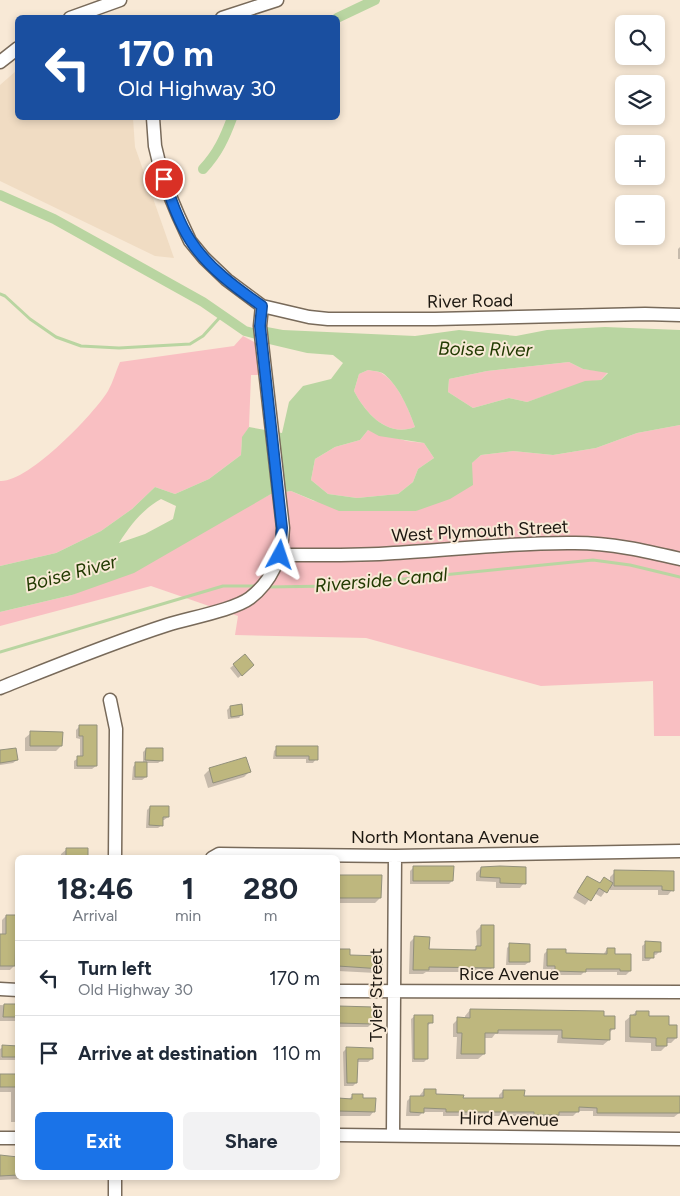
<!DOCTYPE html>
<html lang="en">
<head>
<meta charset="utf-8">
<style>
	:root { --surface:#fff; --page:#f2f2f3; --text:#1f2937; --muted:#747a83; --line:#e0e1e3; --accent:#1a73e8 }
	body { margin:0; font-family:Figtree,sans-serif; background:var(--page); color:var(--text); height:100vh; display:flex; flex-direction:column; font-size:19px; white-space:nowrap }
	* { box-sizing:border-box; margin:0 }
	p { font-size:16px; color:var(--muted) }
	.icon { flex:none; width:28px; height:28px; fill:none; stroke:currentColor; stroke-width:2; stroke-linecap:round; stroke-linejoin:round }
	.map { position:relative; flex:1; overflow:hidden }
	.side { position:absolute; left:15px; top:855px; width:325px; height:325px; display:flex; flex-direction:column; background:var(--surface); border-radius:8px; box-shadow:0 2px 8px #0003 }
	.side>* { flex:none }
	.guide { position:absolute; left:15px; top:15px; width:325px; height:105px; border-radius:8px; box-shadow:0 2px 8px #0003; background:#1a4fa0; color:#fff; overflow:hidden }
	.tools { position:absolute; left:615px; top:15px; display:grid; gap:10px }
	.tools a { display:grid; place-items:center; width:50px; height:50px; border-radius:8px; background:var(--surface); box-shadow:0 2px 8px #0003; font-size:25px }
	.pin { position:absolute; display:grid; place-items:center; width:42px; height:42px; color:#fff; margin:-21px; border:2px solid #fff; border-radius:50%; box-shadow:0 1px 5px #0007 }
	.me { position:absolute; width:55px; margin:-28px; rotate:5deg; stroke-linejoin:round; filter:drop-shadow(0 0 4px #0008) }
	.turn { display:flex; align-items:center; gap:18px; height:105px; padding:0 20px; font-size:22px }
	.turn .icon { width:65px; height:65px; stroke-width:2.5 }
	.turn b { display:block; font-size:35px; line-height:42px }
	.eta { display:flex; justify-content:space-evenly; align-items:center; height:85px; text-align:center }
	.eta b { font-size:30px; font-weight:700; line-height:35px }
	.button { display:flex; gap:10px; margin-top:auto; padding:10px 20px }
	.button a { flex:1; height:58px; border-radius:8px; background:var(--accent); color:#fff; font-size:20px; font-weight:700; line-height:58px; text-align:center }
	.button a+a { background:var(--page); color:var(--text) }
	ul { padding:0; list-style:none }
	li { display:flex; align-items:center; gap:15px; height:75px; padding:0 20px; border-top:1px solid var(--line) }
	li div { flex:1 }
	li b { display:block; font-size:19px }
	li em { font-style:normal }
	.map>svg:first-child { display:block }
	.built { fill:#f0dcc3 }
	.green { fill:#f9bfc2 }
	.water { fill:#b9d5a1; fill-rule:evenodd }
	.shadow { fill:#0003 }
	.lines { fill:none; stroke-linecap:round; stroke-linejoin:round }
	.stream { stroke:#b9d5a1; stroke-width:3 }
	.canal { stroke:#b9d5a1; stroke-width:10 }
	.building { fill:#beb77e; stroke:#93917c }
	.minor-casing { stroke:#786a5a; stroke-width:15 }
	.minor { stroke:#fff; stroke-width:12 }
	.route-casing { stroke:#114b97; stroke-width:12 }
	.route { stroke:#1a73e8; stroke-width:9 }
	.labels { text-anchor:middle; dominant-baseline:central; stroke-width:4; stroke-linejoin:round; paint-order:stroke }
	.street-label { font-size:18px; fill:#1c1710; stroke:#f8e9d6 }
	.water-label { font-size:19px; font-style:italic; fill:#223a02; stroke:#f8e9d6 }
</style>
</head>
<body>
<div class="map">
<svg width="680" height="1196" viewBox="0 0 680 1196">
	<rect width="100%" height="100%" fill="#f8e9d6"/>
	<path class="built" d="M16 71H17L18 118H133L135 147 174 258 155 256 0 181V85Z"/>
	<path class="green" d="M243 336 258 344 261 375H251L249 427 242 438 241 455 209 479 175 494 155 487 132 509 101 531 56 553 0 566V481C28 483 94 414 108 391 113 382 116 371 120 362L234 346Z
		M569 362 583 369 608 372 601 380 585 382 527 402 509 398 473 408 448 392 449 379 487 371Z
		M368 370C373 371 380 371 383 374 398 383 410 412 415 427 388 438 366 414 354 391L359 374Z
		M680 425V736H654L653 681 541 686 366 638 235 635 238 616 151 586 0 626V612L72 595 271 494 291 491 314 501 379 511H416L481 455 513 451 553 455 596 448 637 433Z
		M368 430 407 441 424 443 434 458 418 469 413 482 398 494 357 498 328 494 311 480 315 459 335 447 360 440Z"/>
	<path class="water" d="M267 327 283 330 415 336 459 330 516 336 547 330 605 327 680 330V425L637 433 596 448 553 455 513 451 481 455 472 463 473 485 450 499 416 511H339L291 491 271 494 134 573 72 595 0 612V566L56 553 101 531 132 509 155 487 175 494 209 479 241 455 242 437 249 427 282 433 289 402 303 386 331 379 343 363 333 355 307 353 269 344ZM569 362 583 369 608 373 601 380 585 381 527 402 509 398 473 408 448 392 449 379 487 371ZM368 370C373 371 380 371 384 374 399 386 409 410 415 427 388 438 366 414 354 391L359 374ZM368 430 379 436 424 443 434 458 418 469 413 482 398 494 357 498 328 494 311 480 315 459 335 447 360 440ZM161 499 176 506 173 519 145 534 119 543C131 524 142 510 161 499Z"/>
	<path class="shadow" d="M680 247V259H678V249Z
		M245 656 249 669 238 678 230 668Z
		M230 707 242 714 239 718 228 719 227 710Z
		M80 726 96 766 92 769H74V761L80 757V739L76 738V730Z
		M31 733 61 746 56 751H25V738Z
		M277 748H317L316 759 313 763H306V759H273L274 751Z
		M146 749 162 760 158 763H146V777L142 780H132L133 767 136 763H143V752Z
		M0 751 17 760 13 763 0 765Z
		M210 769 249 772 244 777 208 788 204 775Z
		M150 807 168 817 164 820H162V825L158 828H146L147 810Z
		M67 849 86 858H61V854Z
		M414 867 452 881 449 884H410V871Z
		M481 868 524 883 520 888H496V882L476 881V873Z
		M615 872H673L672 890 668 895H658V890H610V885L601 897 594 893 585 905 573 898 582 883 587 877 599 884 604 879 610 882V877Z
		M338 876H381L380 898 375 903H338Z
		M6 916 15 935H18V963H14V966L10 970H0V935L2 936V920Z
		M481 926 492 968 488 972H426L423 974H409L410 942 414 938 428 951H473L477 947 476 931Z
		M646 943 660 951 656 955 652 954V957L649 961H642V946Z
		M510 945 529 962 525 965H506L507 948Z
		M607 949 630 971 626 975H617V972H584L581 975H551V969H543L544 954 548 950 565 954 603 955Z
		M338 950H349V956L381 969 376 973 338 971Z
		M0 1005 18 1006V1021H0Z
		M338 1007 372 1008V1023L368 1027H338Z
		M470 1010 614 1028 609 1033V1040L603 1045 557 1043 558 1035 495 1034 492 1038H484V1054L478 1059H456L457 1037H453V1024L458 1019H465V1016Z
		M636 1012 668 1026 676 1038 671 1043H666V1046L661 1051H651V1043L625 1042V1021Z
		M415 1016 432 1022 427 1026V1059L424 1062H412L411 1019Z
		M3 1047H18V1060H0V1049Z
		M347 1048 372 1059 368 1062H356V1083L353 1086H344L343 1052Z
		M0 1075H18V1122H11V1092H0Z
		M424 1090 434 1095 462 1099H499V1095L503 1091 523 1097 679 1113 674 1117 593 1116V1111H578L573 1116H556L553 1119 530 1118V1116H443V1112H423L419 1116H406L407 1101 411 1097H420V1095Z
		M353 1095 362 1099 374 1111 370 1116H338V1100H348Z
		M0 1156 18 1158V1178H39L0 1180Z"/>
	<g class="lines">
		<path class="stream" d="M0 294 5 296 30 319 56 337 81 346 119 348 190 344 203 336 222 315
			M266 587 334 586 593 560 630 565 680 577
			M0 652 223 586H258"/>
		<path class="canal" d="M337 18 375 0
			M203 169C218 153 225 137 232 118
			M0 195 54 219 203 302 245 331 268 337"/>
	</g>
	<path class="building" d="M245 654 254 665 242 676 233 664Z
		M242 704 243 715 231 717 230 706Z
		M79 725H97V766H77V756H83V736H79Z
		M30 731 63 732 62 746H30Z
		M276 746H318V760H309V756H276Z
		M16 748 18 760 0 763V750Z
		M146 748H163V761L145 760Z
		M246 757 251 772 213 783 209 768Z
		M135 762H147V777H135Z
		M150 806H169V817H163V826L149 825Z
		M66 848H88V858H66Z
		M413 866H454L453 881H413Z
		M500 866 526 867V884L500 883V878L480 877 481 867Z
		M614 870 674 871V891L662 890V886H614Z
		M338 875H382L381 898H338Z
		M587 876 600 883 604 877 613 883 607 893 599 888 591 901 577 892Z
		M6 915H16L15 966H0V934H6Z
		M481 925H494V968L429 967V970H413L414 936 430 937 429 949 476 950V946H481Z
		M645 941 661 942V952H654V958H645Z
		M509 943 530 944V962H509Z
		M607 948H615V954H631V971H620V969H586V972L555 971V966H547V949H566V953L607 954Z
		M338 949H350V955L382 956V969L338 966Z
		M4 1004H18V1017H3Z
		M338 1006 374 1007 373 1024 338 1023Z
		M470 1009 604 1011V1016H615V1029H610V1040L562 1038V1030H498V1033H485V1054H461L462 1033H457V1017L470 1018Z
		M636 1011H649V1016H669V1025H677V1038H667V1046H656V1038L630 1037V1015H636Z
		M414 1015H433V1023H428V1059H414Z
		M2 1045 18 1046V1057H2Z
		M346 1047 373 1048V1059H358L357 1083H347Z
		M0 1074H18V1087H0Z
		M424 1089H436V1094L464 1095 463 1098H503V1090H525L524 1096H680V1113H597V1108L579 1107V1112H559V1115H534V1112H446V1109L424 1108V1113L410 1112V1096H424Z
		M352 1094H363V1098H376L375 1112 338 1111V1098L352 1099Z
		M0 1155 18 1157V1175L0 1176Z"/>
	<g class="lines">
		<defs>
			<path id="minor" d="M70 18 120 0
				M222 18 277 0
				M0 62 18 48
				M153 118 155 146 163 179 178 215 190 241 204 258 227 280 262 306 309 317 328 319H435L645 314 680 315
				M280 555C318 555 356 556 394 553 454 550 515 542 575 543 611 543 646 551 680 559
				M0 688C55 666 111 643 167 625 189 618 234 610 250 598 273 580 282 557 283 528L260 326 262 306
				M110 700 116 729 115 858
				M212 858 219 854 395 856 680 851
				M0 989 18 990
				M338 991 680 992
				M338 1135 680 1139
				M393 1135 395 856
				M0 1138H18
				M115 1196V1178"/>
		</defs>
		<use href="#minor" class="minor-casing"/>
		<use href="#minor" class="minor"/>
	</g>
	<g class="lines">
		<defs>
			<path id="route" d="M164 179C171 199 178 221 190 240 207 267 236 288 262 306L260 326 282 528 280 555"/>
		</defs>
		<use href="#route" class="route-casing"/>
		<use href="#route" class="route"/>
	</g>
	<g class="labels">
		<g class="street-label">
			<text transform="translate(470 301) rotate(-1)">River Road</text>
			<text transform="translate(480 531) rotate(-3)">West Plymouth Street</text>
			<text x="445" y="837">North Montana Avenue</text>
			<text x="509" y="974">Rice Avenue</text>
			<text transform="translate(376 995) rotate(-90)">Tyler Street</text>
			<text transform="translate(509 1119) rotate(1)">Hird Avenue</text>
		</g>
		<g class="water-label">
			<text transform="translate(485 349) rotate(1)">Boise River</text>
			<text transform="translate(71 573) rotate(-15)">Boise River</text>
			<text transform="translate(381 580) rotate(-5)">Riverside Canal</text>
		</g>
	</g>
</svg>
<div class="tools">
<a><svg class="icon" aria-label="search" viewBox="0 0 24 24"><circle cx="10" cy="10" r="6"/><path d="M15 15l6 6"/></svg></a>
<a><svg class="icon" aria-label="layers" viewBox="0 0 24 24"><path d="M12 4l9 5-9 5-9-5zM3 14l9 5 9-5"/></svg></a>
<a>+</a>
<a>−</a>
</div>
<div class="pin" style="left:164px;top:179px;background:#d93025"><svg class="icon" aria-label="arrive" viewBox="0 0 24 24"><path d="M6 21V4h12l-3 4 3 4H6"/></svg></div>
<svg class="me" style="left:280px;top:555px" viewBox="-20 -20 40 40"><path d="M0-17L14 15 0 8-14 15z" fill="#1a73e8" stroke="#fff" stroke-width="4"/></svg>
<div class="guide">
<div class="turn"><svg class="icon" aria-label="left" viewBox="0 0 24 24"><path d="M17 20v-9H6M10 6l-5 5 5 5"/></svg><div><b>170 m</b>Old Highway 30</div></div>
</div>
<section class="side">
<div class="eta">
<div><b>18:46</b><p>Arrival</p></div>
<div><b>1</b><p>min</p></div>
<div><b>280</b><p>m</p></div>
</div>
<ul>
<li><svg class="icon" aria-label="left" viewBox="0 0 24 24"><path d="M17 20v-9H6M10 6l-5 5 5 5"/></svg><div><b>Turn left</b><p>Old Highway 30</p></div><em>170 m</em></li>
<li><svg class="icon" aria-label="arrive" viewBox="0 0 24 24"><path d="M6 21V4h12l-3 4 3 4H6"/></svg><div><b>Arrive at destination</b></div><em>110 m</em></li>
</ul>
<div class="button"><a>Exit</a><a>Share</a></div>
</section>
</div>
</body>
</html>
